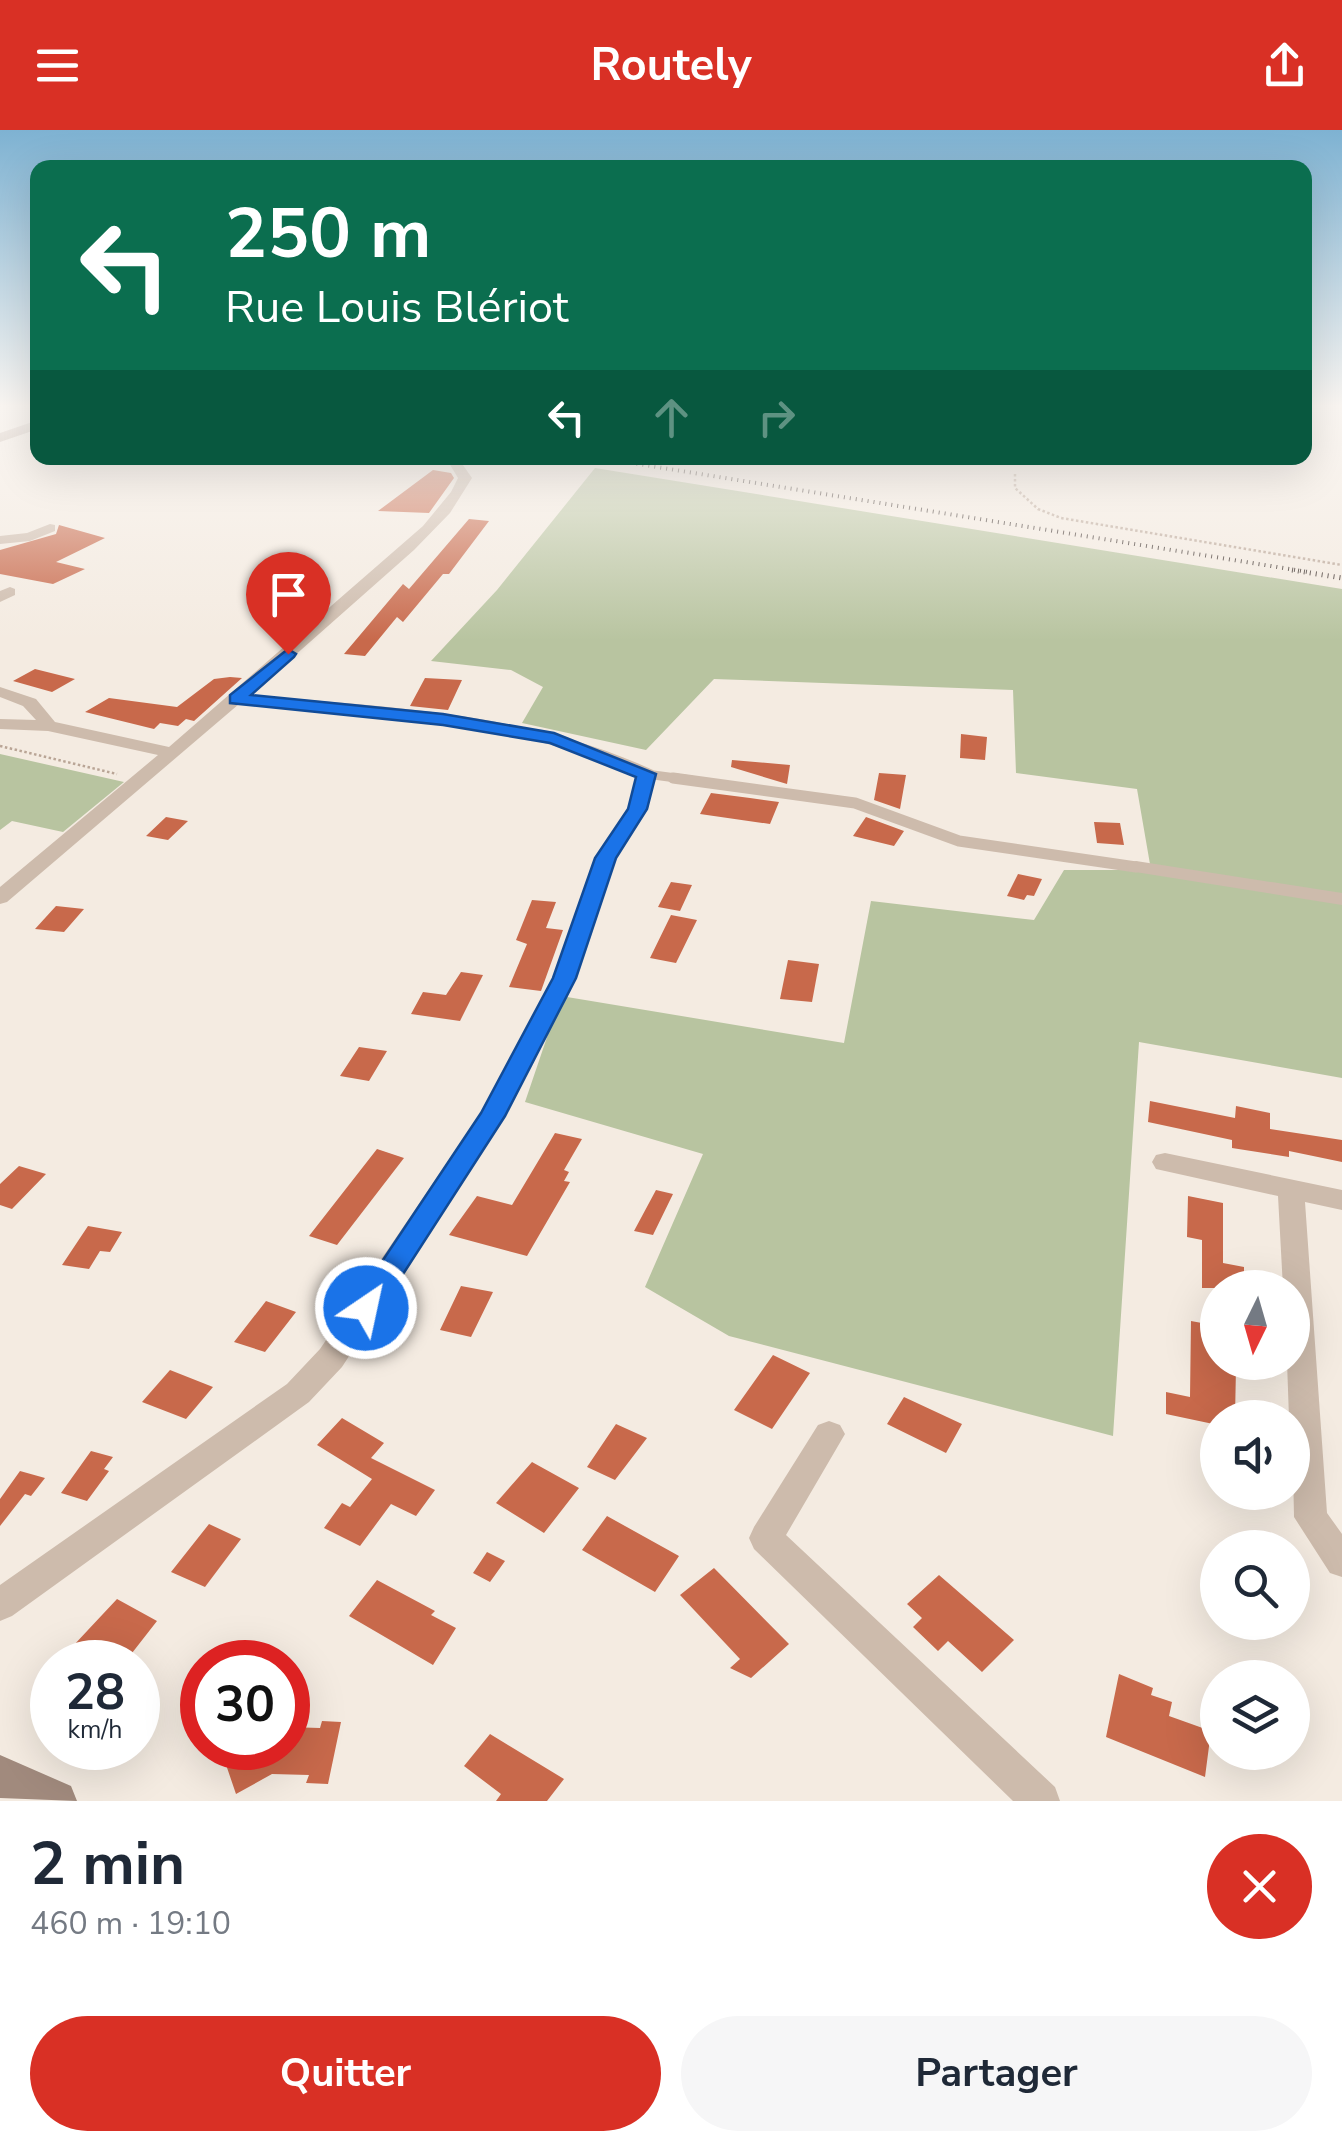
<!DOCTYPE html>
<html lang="fr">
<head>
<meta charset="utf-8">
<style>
	:root { --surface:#fff; --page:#f6f6f7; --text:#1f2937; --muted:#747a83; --accent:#d93025 }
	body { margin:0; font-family:"Nunito Sans",sans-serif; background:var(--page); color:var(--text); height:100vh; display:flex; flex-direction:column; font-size:38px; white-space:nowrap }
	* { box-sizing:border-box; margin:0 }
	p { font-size:32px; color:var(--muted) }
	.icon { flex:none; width:55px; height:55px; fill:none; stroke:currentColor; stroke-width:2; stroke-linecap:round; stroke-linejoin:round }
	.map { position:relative; height:1671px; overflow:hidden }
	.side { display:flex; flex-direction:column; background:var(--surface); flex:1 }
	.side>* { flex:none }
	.banner { position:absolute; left:30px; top:30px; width:1282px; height:305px; border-radius:20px; box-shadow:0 10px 40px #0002; background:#0b6e4f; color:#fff; overflow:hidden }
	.needle { width:65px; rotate:185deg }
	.controls { position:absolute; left:1200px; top:1140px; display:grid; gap:20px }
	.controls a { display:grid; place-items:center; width:110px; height:110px; border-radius:50%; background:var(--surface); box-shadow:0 10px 40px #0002; font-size:50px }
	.speed { position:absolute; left:30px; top:1510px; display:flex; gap:20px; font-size:50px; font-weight:700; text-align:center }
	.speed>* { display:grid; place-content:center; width:130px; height:130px; border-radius:50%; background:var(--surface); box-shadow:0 10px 40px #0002; line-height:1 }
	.speed small { font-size:25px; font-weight:400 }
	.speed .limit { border:15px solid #d22; background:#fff; color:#111 }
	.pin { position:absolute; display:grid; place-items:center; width:85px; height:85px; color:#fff; margin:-102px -42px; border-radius:50% 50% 50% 0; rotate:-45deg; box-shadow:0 0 10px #0007 }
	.pin .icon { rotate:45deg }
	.me { position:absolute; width:110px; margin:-55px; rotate:34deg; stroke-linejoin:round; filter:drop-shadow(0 0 8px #0008) }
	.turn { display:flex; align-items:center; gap:35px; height:210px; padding:0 30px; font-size:45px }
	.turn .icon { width:130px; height:130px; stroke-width:2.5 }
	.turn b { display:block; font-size:70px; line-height:85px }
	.lanes { display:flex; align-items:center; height:95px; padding:0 30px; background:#0003; justify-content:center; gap:50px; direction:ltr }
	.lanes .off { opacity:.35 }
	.round { display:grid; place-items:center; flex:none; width:105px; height:105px; border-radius:52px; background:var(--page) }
	.summary { display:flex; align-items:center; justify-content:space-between; height:170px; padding:0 30px }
	h1 { font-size:60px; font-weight:700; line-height:75px }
	.button { display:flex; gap:20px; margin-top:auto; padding:20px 30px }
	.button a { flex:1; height:115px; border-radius:60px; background:var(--accent); color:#fff; font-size:40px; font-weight:700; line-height:115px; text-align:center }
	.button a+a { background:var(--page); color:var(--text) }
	header { display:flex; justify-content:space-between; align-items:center; height:130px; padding:0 30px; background:var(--accent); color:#fff; font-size:45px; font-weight:700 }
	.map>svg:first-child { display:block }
	.green { fill:#b8c4a0 }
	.building { fill:#c8694b }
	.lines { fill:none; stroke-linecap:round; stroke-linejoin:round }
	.path { stroke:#b9a596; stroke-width:2.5; stroke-dasharray:2.5 2.5; stroke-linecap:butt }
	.service-far1 { stroke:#cdbbac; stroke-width:9 }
	.service { stroke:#cdbbac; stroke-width:11 }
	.minor { fill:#cdbbac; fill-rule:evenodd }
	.secondary { fill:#a18a7d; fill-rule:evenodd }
	.rail-far1 { stroke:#3b302b; stroke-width:4; stroke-dasharray:1 5; stroke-linecap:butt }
	.rail { stroke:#3b302b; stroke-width:5; stroke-dasharray:1 5; stroke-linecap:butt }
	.route { fill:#1a73e8; stroke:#114b97; stroke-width:2.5 }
</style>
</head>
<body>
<header><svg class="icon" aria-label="menu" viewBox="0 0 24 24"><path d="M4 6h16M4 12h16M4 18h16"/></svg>Routely<svg class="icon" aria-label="share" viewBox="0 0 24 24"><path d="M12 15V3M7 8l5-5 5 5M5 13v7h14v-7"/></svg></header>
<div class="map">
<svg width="1342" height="1671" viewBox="0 0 1342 1671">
	<rect width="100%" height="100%" fill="#f4ebe1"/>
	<path class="green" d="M595 338 1342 459V948L1139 912 1113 1306 729 1206 645 1157 703 1024 525 972 561 866 844 913 871 771 1034 790 1064 740H1151L1137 659 1016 643 1013 560 714 549 646 620 522 593 543 557 511 540 431 531 497 460Z
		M0 624 124 652 63 702 12 691 0 700Z"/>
	<path class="building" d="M433 340 451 343 454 348 429 383 378 381Z
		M469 389 489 391 449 444H443L403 492 397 487 365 526 344 524 403 454 409 459Z
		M59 395 105 408 56 432 85 439 53 454 0 444V420L56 404Z
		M35 539 75 549 52 562 13 551Z
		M230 547 242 548 194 591 186 589 178 596 160 593 154 599 85 582 109 568 177 577 214 549Z
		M425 548 462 550 448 580 410 576Z
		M961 604 987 607 985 630 960 628Z
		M732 630 790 635 787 654 731 637Z
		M879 643 906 645 900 679 874 670Z
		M711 663 750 668 779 672 770 694 700 684Z
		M166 687 188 691 168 710 146 706Z
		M866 687 904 701 894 716 853 706Z
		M1094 692 1120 693 1124 715 1097 713Z
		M1018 744 1042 749 1034 766 1027 765 1024 770 1007 766Z
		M671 752 692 755 680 781 658 777Z
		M532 770 556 772 546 798 563 800 541 861 509 857 527 814 516 810Z
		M56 776 84 779 64 802 35 799Z
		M671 785 697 790 676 833 650 828Z
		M788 830 819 834 812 872 780 869Z
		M461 842 483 845 460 891 411 884 423 862 446 865Z
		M359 917 387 921 369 951 340 946Z
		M1150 971 1235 988 1236 976 1270 983V999L1342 1010V1032L1289 1021V1027L1232 1018V1010L1148 992Z
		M555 1003 582 1009 564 1040 569 1042 564 1051 570 1052 527 1126 449 1105 477 1066 512 1075Z
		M377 1019 404 1028 337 1115 309 1106Z
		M19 1036 46 1044 12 1079 0 1075V1054Z
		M656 1060 673 1064 653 1105 634 1101Z
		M1188 1066 1223 1073V1133L1244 1137V1158H1202V1110L1187 1107Z
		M88 1096 122 1102 110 1122 100 1121 89 1139 62 1135Z
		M461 1156 493 1162 471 1207 440 1200Z
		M266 1171 296 1182 265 1222 234 1212Z
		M1191 1191 1218 1196V1232L1236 1237 1235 1288H1218V1295L1166 1284V1262L1190 1267Z
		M773 1225 810 1243 772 1299 734 1280Z
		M170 1240 213 1257 186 1289 142 1272Z
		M904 1267 962 1294 946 1323 887 1294Z
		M342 1288 384 1313 371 1328 435 1360 416 1386 391 1374 360 1416 324 1398 342 1373 350 1377 372 1349 317 1315Z
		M616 1294 647 1308 615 1350 587 1337Z
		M91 1321 113 1327 104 1339 109 1341 87 1371 61 1363Z
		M532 1332 579 1358 544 1403 496 1373Z
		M20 1341 45 1348 31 1366 25 1364 0 1396V1369Z
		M607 1386 679 1426 655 1462 582 1420Z
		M209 1394 241 1409 205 1457 171 1442Z
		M487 1422 505 1431 490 1452 473 1443Z
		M714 1438 789 1514 751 1548 730 1538 740 1529 680 1465Z
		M939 1445 1014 1510 982 1542 948 1511 938 1521 913 1497 922 1488 907 1474Z
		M377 1450 435 1481 431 1485 456 1498 433 1535 349 1486Z
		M117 1469 157 1491 125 1532H58Z
		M1119 1544 1153 1558 1151 1565 1172 1572 1169 1586 1211 1601 1205 1647 1106 1607Z
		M322 1591 341 1592 328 1654 306 1653 309 1645 272 1644 236 1664 222 1623 233 1618H288V1597L320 1598Z
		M490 1604 564 1649 547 1671H496L501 1664 464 1636Z"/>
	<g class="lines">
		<path class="path" d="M1015 344V358L1038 379 1061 388 1342 435
			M0 616 117 644"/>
		<path class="service-far1" d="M646 644 691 650"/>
		<path class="service" d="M673 648 855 673 959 711 1136 737"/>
		<path class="minor" d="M446 328H458L472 348 450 383 414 420 250 565C388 578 525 581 653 640L655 644 648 679 615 728 575 848 505 986 342 1237 309 1272 12 1486 0 1491V1455L287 1254 320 1219 481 983 553 848 595 728 628 679 636 646C511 588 374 587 239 574L7 772 0 774V757L158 625 48 601 0 599V589L36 590 23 576 0 567V557L36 569 55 592 169 617 423 396 451 362 458 348Z
			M994 328H1016L1017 329 1011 333Z
			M50 394 55 395V401L30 411 0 414V406L27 403Z
			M10 457 15 459V465L0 472V461Z
			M1136 731 1342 763V775L1129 741 1126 737 1129 733Z
			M1165 1023 1342 1060V1080L1305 1072 1327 1383 1342 1404V1447L1330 1443 1294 1387 1292 1288H1289L1287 1232H1292V1158H1283L1278 1066 1156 1039 1152 1032 1156 1025Z
			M829 1291 840 1295 845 1304 786 1405 1055 1657 1060 1671H1013L754 1419 749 1408 754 1397 818 1295Z"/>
		<path class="secondary" d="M38 290V299L0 312V303Z
			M0 1625 71 1656 77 1671 0 1668Z"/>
		<path class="rail-far1" d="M601 328 1308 442"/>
		<path class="rail" d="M1292 440 1342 448"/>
	</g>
	<linearGradient id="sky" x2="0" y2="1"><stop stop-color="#7eb2d2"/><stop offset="0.54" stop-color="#faf6f2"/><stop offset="1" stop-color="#faf6f2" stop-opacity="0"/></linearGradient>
	<rect width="1342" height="511" fill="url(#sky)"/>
	<path class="route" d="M288 519 296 524 294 527 251 565 443 584 554 603 656 644 647 679 616 728 576 848 505 986 376 1186H355L351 1178 481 983 553 848 595 728 628 679 636 647 550 613 443 595 230 573V565Z"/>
</svg>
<div class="controls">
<a><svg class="needle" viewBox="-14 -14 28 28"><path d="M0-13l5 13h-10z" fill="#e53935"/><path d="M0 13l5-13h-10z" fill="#747a83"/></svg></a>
<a><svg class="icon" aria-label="sound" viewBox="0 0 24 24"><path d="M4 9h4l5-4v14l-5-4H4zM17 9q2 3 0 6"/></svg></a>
<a><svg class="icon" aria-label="search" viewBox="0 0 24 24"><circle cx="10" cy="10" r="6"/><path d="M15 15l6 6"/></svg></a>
<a><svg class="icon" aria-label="layers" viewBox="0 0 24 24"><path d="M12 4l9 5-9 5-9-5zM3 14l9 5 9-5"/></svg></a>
</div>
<div class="speed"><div>28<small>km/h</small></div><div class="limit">30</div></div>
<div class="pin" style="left:288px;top:524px;background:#d93025"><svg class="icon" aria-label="arrive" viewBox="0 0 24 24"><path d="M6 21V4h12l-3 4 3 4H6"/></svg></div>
<svg class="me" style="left:366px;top:1178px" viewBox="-20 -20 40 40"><circle r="17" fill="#1a73e8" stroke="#fff" stroke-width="3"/><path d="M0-11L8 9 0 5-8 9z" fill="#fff"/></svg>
<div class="banner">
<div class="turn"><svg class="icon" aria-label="left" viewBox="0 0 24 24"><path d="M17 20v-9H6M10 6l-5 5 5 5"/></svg><div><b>250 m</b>Rue Louis Blériot</div></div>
<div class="lanes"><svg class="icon" aria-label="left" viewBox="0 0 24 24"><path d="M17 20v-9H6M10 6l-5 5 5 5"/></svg><svg class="icon off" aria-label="ahead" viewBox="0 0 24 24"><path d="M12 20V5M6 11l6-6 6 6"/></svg><svg class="icon off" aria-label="right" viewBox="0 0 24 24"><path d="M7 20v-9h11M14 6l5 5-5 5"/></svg></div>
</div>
</div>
<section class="side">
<div class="summary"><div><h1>2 min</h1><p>460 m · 19:10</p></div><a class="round" style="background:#d93025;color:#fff"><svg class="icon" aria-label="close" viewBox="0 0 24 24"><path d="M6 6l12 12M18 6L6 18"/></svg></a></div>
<div class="button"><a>Quitter</a><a>Partager</a></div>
</section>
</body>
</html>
